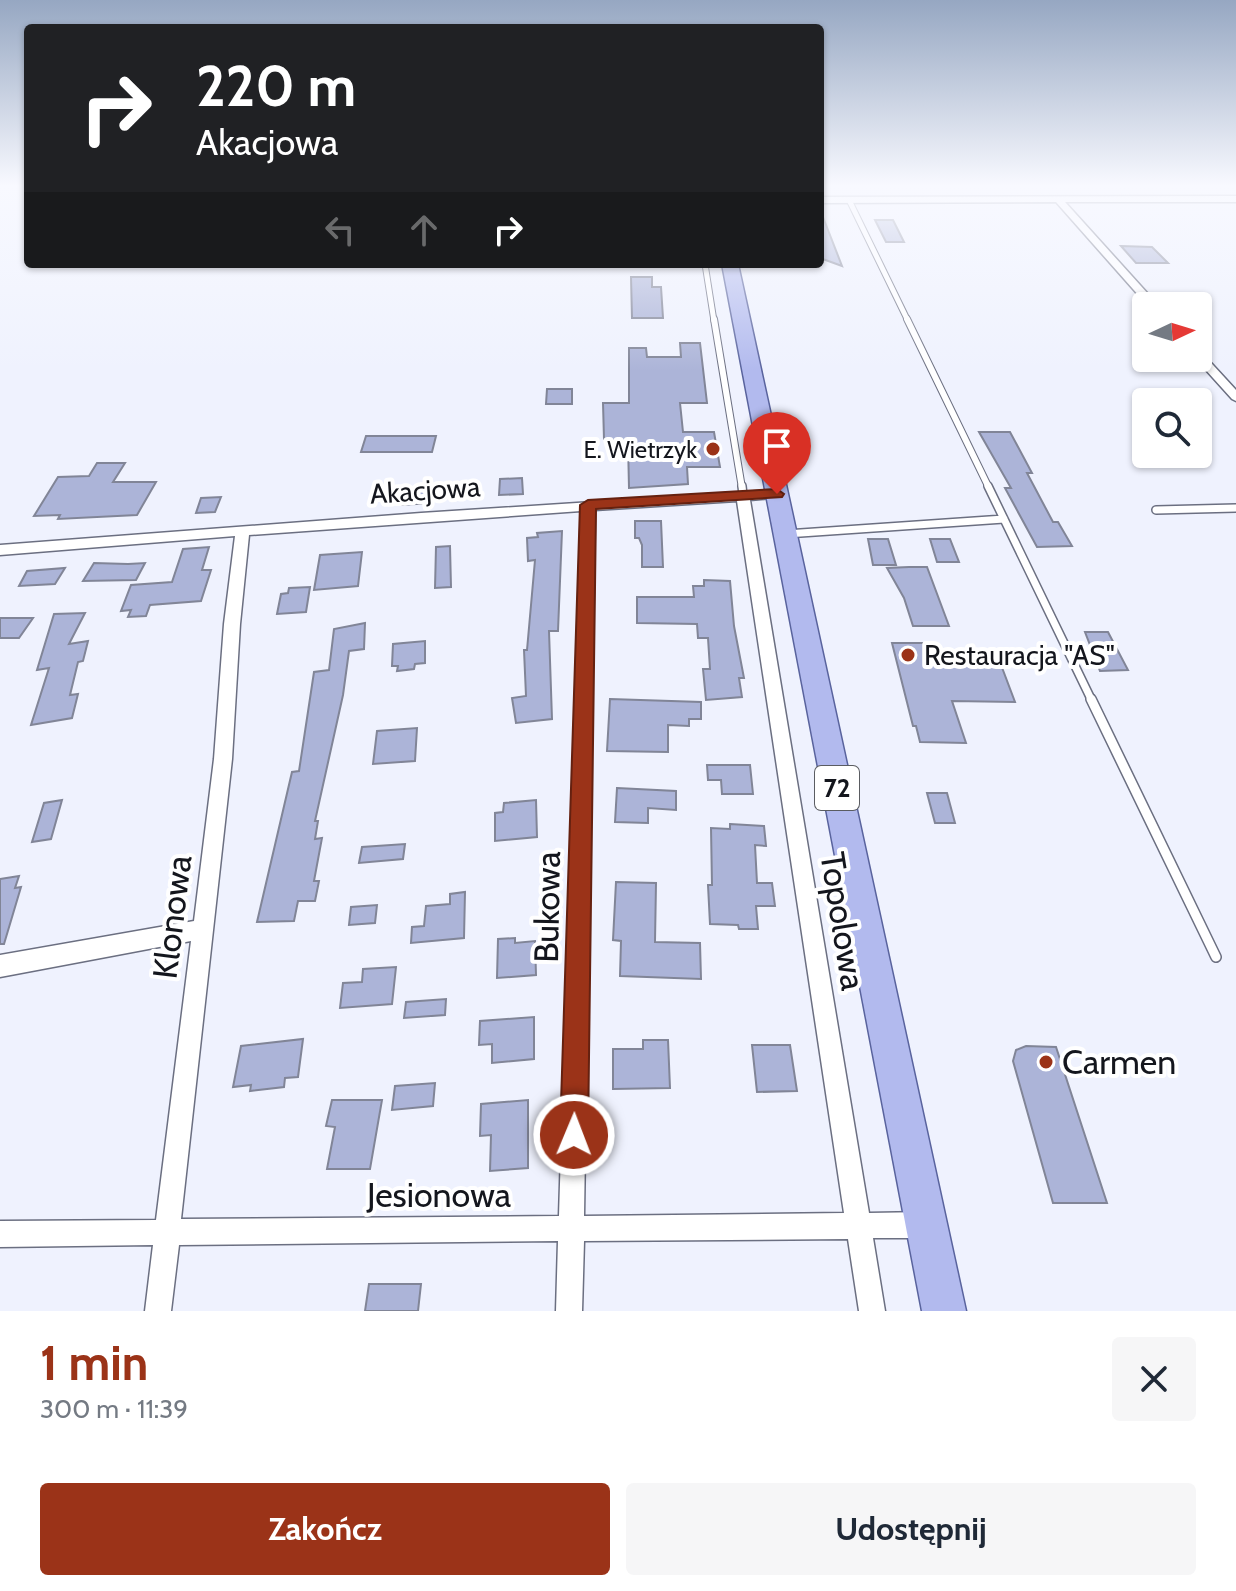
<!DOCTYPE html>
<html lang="pl">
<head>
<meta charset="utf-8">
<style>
	:root { --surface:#fff; --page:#f6f6f7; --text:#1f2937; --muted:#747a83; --accent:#9b3318 }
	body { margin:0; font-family:Cabin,sans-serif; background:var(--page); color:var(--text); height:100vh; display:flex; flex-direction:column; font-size:30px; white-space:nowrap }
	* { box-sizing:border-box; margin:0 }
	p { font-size:26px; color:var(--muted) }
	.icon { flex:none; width:44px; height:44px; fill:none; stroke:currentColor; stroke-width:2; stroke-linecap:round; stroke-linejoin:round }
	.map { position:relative; height:1311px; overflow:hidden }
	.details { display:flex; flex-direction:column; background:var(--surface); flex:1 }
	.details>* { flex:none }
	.guide { position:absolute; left:24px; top:24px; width:800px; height:244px; border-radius:8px; box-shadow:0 2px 6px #0004; background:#202124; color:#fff; overflow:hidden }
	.needle { width:52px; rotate:86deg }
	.buttons { position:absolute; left:1132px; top:292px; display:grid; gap:16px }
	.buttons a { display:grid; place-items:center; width:80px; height:80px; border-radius:8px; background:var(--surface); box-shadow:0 2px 6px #0004; font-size:40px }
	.pin { position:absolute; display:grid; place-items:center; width:68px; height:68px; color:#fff; margin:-82px -34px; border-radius:50% 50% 50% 0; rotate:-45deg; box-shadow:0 0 8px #0007 }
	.pin .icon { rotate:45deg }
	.me { position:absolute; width:88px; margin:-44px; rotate:1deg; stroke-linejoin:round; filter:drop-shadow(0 0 6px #0008) }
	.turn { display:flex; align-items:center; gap:28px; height:168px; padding:0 40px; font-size:36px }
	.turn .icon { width:104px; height:104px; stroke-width:2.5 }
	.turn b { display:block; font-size:56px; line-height:68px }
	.lanes { display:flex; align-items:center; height:76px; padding:0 40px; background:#0003; justify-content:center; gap:40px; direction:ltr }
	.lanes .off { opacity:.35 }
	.round { display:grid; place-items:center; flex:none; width:84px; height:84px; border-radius:8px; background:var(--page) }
	.head { display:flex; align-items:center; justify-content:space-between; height:136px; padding:0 40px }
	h1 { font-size:48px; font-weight:700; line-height:60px; color:var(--accent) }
	.action { display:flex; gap:16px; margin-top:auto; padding:16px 40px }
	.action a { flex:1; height:92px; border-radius:8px; background:var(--accent); color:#fff; font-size:32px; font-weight:700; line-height:92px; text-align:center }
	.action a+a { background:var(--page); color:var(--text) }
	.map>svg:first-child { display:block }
	.building { fill:#acb4d8; stroke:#818597; stroke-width:2 }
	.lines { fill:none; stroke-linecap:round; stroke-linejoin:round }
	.lane-far3-casing { stroke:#6b6f81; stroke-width:7 }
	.lane-far2-casing { stroke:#6b6f81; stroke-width:8 }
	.lane-far1-casing { stroke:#6b6f81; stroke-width:10 }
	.lane-casing { stroke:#6b6f81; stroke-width:12 }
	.street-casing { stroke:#6b6f81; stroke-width:3 }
	.primary-casing { stroke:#59639d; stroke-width:3 }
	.lane-far3 { stroke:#fff; stroke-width:5 }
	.lane-far2 { stroke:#fff; stroke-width:6 }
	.lane-far1 { stroke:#fff; stroke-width:7 }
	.lane { stroke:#fff; stroke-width:9 }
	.street { fill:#fff; fill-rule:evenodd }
	.primary { fill:#b2baee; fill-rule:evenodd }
	.route { fill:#9b3318; stroke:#652110; stroke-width:2 }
	.poi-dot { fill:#9b3318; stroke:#fff; stroke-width:3 }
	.labels { text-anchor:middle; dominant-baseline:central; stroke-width:8; stroke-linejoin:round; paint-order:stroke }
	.far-poi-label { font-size:24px; fill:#14161d; stroke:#fff; text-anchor:end }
	.shield { fill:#fff; stroke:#5a5c61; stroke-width:2 }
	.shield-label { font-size:26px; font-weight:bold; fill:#14161d }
	.street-label { font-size:28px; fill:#14161d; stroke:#fff }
	.poi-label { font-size:28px; fill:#14161d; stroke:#fff; text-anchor:start }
	.near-street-label { font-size:34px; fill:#14161d; stroke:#fff }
	.near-poi-label { font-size:34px; fill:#14161d; stroke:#fff; text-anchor:start }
</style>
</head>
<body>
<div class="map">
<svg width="1236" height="1311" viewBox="0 0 1236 1311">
	<rect width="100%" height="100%" fill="#eff2fe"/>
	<path class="building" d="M820 212H821L842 266 820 258Z
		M875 220H893L904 242H886Z
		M1121 246 1152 247 1168 263H1136Z
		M631 277H652V287H661L663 318H632Z
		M680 343H700L707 403H680L683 432H714L720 467H687L688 484 629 488 628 442 604 439 603 403H629V348H646L647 357H681Z
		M547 389H572V404H546Z
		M979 432H1010L1032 473H1027L1053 522H1058L1072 546 1037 547 1005 488H1011Z
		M366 436H436L432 452H361Z
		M97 463H125L113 482H156L137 515 58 519 60 515 34 516 58 477 89 476Z
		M522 478 523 494 499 495 500 479Z
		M434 488 433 503 400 505 402 490Z
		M221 497 215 512 196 513 201 498Z
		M635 521H661L663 567H642V545L639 538H635Z
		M562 531 558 631H549L552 719 516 723 512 698 526 696 524 650H527L535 560 528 561 527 538 538 537 537 533Z
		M868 539H888L896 565H873Z
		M930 539H950L959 562H937Z
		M450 546 451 587 435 588 436 547Z
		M209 547 202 570H211L201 601 150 605 146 616 128 617 131 610 121 611 131 585 172 582 183 549Z
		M362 552 358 586 314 590 320 555Z
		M94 563 128 564 145 563 136 580 83 581Z
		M909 567H927L949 626H913L904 598 887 568Z
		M65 568 55 584 19 586 27 571Z
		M704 580 730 581 734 626 744 678H739L742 697 706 700 703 669H710L708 638H698L697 624 637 623V597H694L693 586H704Z
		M310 587 306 612 277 614 281 594 288 593 289 588Z
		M85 613 69 644 88 641 83 661 78 662 70 695 78 694 72 718 31 725 49 668 37 670 54 614Z
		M0 618H33L19 638H0Z
		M365 623 364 649 349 651 343 695 315 821H318L315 839 322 838 314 881H319L315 901H298L294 921 257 922 292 772 299 771 314 672 329 670 334 629Z
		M1085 632H1108L1128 670 1100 671Z
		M425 641V663L415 664 414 669 397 671 398 666H392L393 644Z
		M892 643H933L937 656 998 657 1015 702 952 701 966 743 920 742 916 726H913Z
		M610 699 701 702V719H689V726L668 725V752L607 751Z
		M417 728 415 761 373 764 377 731Z
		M707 765H750L753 794H722L721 780H708Z
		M617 788 676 791V810L648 808V823L615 822Z
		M927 793H947L955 823H935Z
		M62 800 51 839 32 842 44 803Z
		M536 800 537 837 495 841V813L503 812 504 803Z
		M730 824 764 826 766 846 755 845 757 883H772L775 906H756L758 929H739L738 925 710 924 708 885H712L711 828 730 829Z
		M405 844 403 859 359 863 362 847Z
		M19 876 15 888 21 887 4 944H0V879Z
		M616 882 656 883 655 942 700 943 701 979 620 976 621 941 613 940Z
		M465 892 464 938 411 943 412 927 424 926 426 906 450 904V894Z
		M377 905 375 923 349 925 351 907Z
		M515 938V943L535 941 536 975 497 978 498 939Z
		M396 967 392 1004 340 1008 343 983 362 982 363 969Z
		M446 999 445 1015 404 1018 406 1002Z
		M534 1017V1059L492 1063V1044L479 1045 480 1021Z
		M303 1039 298 1077 285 1078 284 1087 250 1091 251 1085 233 1087 241 1046Z
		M643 1040H668L670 1088 613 1089V1049H643Z
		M752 1045H790L797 1091 757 1092Z
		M1026 1046 1056 1047 1107 1203H1053L1013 1061 1016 1050Z
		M435 1083 433 1106 392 1110 395 1086Z
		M332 1100H382L370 1169H327L335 1127 326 1126Z
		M528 1100V1168L490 1171 491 1135 480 1136 481 1104Z
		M369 1284H421L418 1311H365Z"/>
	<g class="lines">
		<defs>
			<path id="lane-far3" d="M849 200 908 321
				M705 264 714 321"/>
			<path id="lane-far2" d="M714 319 742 488
				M907 319 989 488"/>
			<path id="lane-far1" d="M742 486 743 495
				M988 486 1092 701
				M1156 510 1236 508
				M786 534 1004 519"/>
			<path id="lane" d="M1091 699 1216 957"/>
			<path id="street" d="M1236 196V202H1065L1159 306H1148L1056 202 820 203V197Z
				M1198 352 1202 353 1236 390V401L1232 399 1195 358H1198Z
				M777 490 782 491V497L750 500 869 1213 926 1212 935 1216 939 1225 935 1234 926 1238H873L885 1311H859L848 1239 584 1241 582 1311H556L558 1241 179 1245 171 1311H145L153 1245 0 1247V1221L156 1220 191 941 0 977V955L194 921 214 759 224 624 235 536 0 555V545L421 513ZM737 501 844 1213 584 1216 595 510ZM581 511 559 1216 181 1219 232 759 240 624 249 535Z"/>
			<path id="primary" d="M722 264H738L966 1311H922Z"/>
		</defs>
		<use href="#lane-far3" class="lane-far3-casing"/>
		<use href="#lane-far2" class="lane-far2-casing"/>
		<use href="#lane-far1" class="lane-far1-casing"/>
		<use href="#lane" class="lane-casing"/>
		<use href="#street" class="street-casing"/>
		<use href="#primary" class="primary-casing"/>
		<use href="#lane-far3" class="lane-far3"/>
		<use href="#lane-far2" class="lane-far2"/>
		<use href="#lane-far1" class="lane-far1"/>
		<use href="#lane" class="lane"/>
		<use href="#street" class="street"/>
		<use href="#primary" class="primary"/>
	</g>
	<linearGradient id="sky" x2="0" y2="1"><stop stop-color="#96a7c2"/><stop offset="0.5" stop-color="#f8f9ff"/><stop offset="1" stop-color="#f8f9ff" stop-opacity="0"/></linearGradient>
	<rect width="1236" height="371" fill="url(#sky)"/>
	<path class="route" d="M777 489 784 494 782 497 596 509 588 1135 584 1145 574 1149 564 1145 560 1135 580 505 588 500Z"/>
	<g class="poi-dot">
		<circle cx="713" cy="449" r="8"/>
		<circle cx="908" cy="655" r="8"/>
		<circle cx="1046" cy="1062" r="8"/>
	</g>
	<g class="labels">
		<g class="far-poi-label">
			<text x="697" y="449">E. Wietrzyk</text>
		</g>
		<rect class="shield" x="815" y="766" width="44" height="44" rx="6"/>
		<g class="shield-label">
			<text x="837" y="788">72</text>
		</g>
		<g class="street-label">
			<text transform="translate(425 490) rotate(-4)">Akacjowa</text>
		</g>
		<g class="poi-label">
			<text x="924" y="655">Restauracja "AS"</text>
		</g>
		<g class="near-street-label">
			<text transform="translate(547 907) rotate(-89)">Bukowa</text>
			<text transform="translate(172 917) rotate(-83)">Klonowa</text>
			<text transform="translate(843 921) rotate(81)">Topolowa</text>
			<text x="439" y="1195">Jesionowa</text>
		</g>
		<g class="near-poi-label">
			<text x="1062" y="1062">Carmen</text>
		</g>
	</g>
</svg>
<div class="buttons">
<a><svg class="needle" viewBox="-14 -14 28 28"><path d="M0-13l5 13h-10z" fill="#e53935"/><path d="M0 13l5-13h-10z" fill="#747a83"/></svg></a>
<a><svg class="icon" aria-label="search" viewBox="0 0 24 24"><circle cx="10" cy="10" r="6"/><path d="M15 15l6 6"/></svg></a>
</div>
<div class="pin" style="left:777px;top:494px;background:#d93025"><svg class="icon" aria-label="arrive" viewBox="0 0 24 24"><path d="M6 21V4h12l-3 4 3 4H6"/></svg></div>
<svg class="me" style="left:574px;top:1135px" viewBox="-20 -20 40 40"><circle r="17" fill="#9b3318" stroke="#fff" stroke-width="3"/><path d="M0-11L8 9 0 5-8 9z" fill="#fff"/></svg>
<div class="guide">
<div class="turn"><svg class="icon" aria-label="right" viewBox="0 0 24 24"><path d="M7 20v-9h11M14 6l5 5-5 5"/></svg><div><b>220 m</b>Akacjowa</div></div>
<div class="lanes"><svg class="icon off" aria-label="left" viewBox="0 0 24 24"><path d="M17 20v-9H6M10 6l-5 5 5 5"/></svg><svg class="icon off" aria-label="ahead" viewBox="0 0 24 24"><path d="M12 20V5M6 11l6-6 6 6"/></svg><svg class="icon" aria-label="right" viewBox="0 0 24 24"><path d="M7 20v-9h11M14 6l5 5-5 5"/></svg></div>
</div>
</div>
<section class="details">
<div class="head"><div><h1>1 min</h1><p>300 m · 11:39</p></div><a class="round"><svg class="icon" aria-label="close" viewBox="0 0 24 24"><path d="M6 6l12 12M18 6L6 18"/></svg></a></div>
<div class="action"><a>Zakończ</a><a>Udostępnij</a></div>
</section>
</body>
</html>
